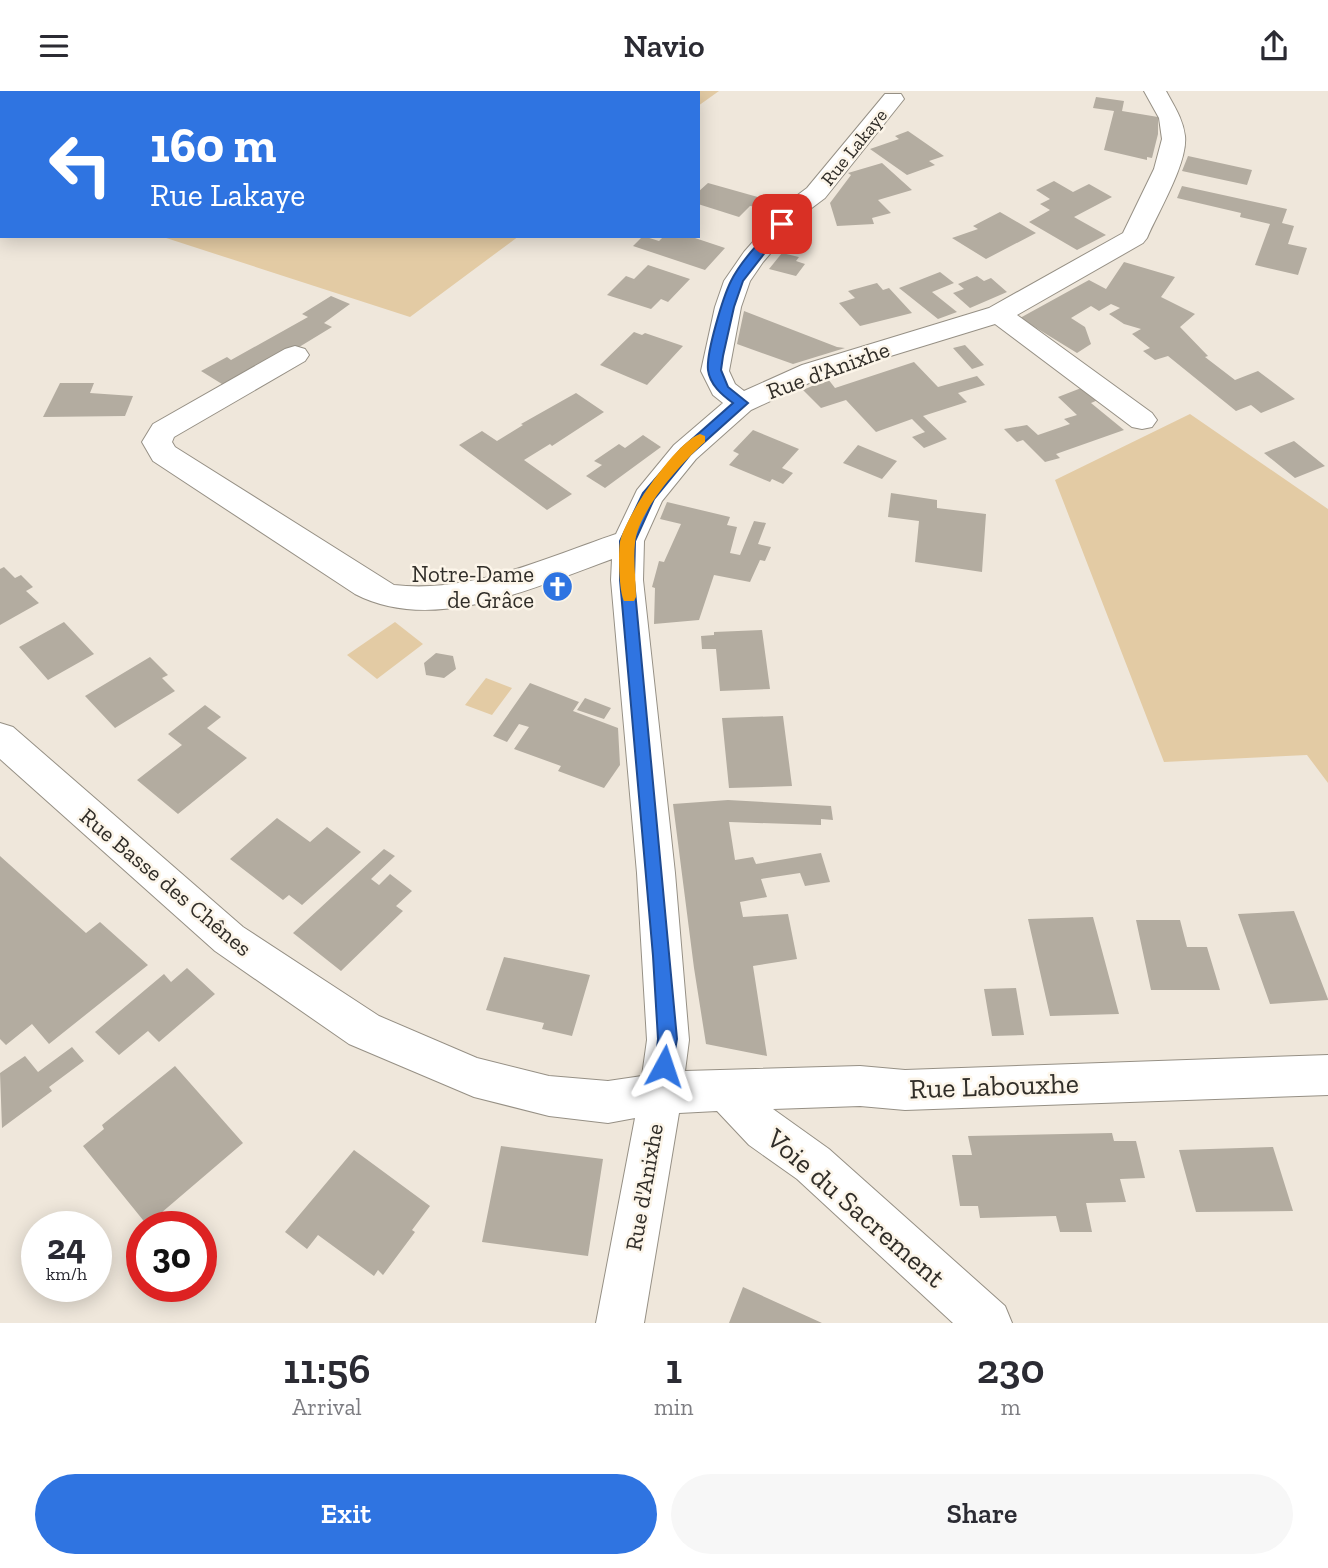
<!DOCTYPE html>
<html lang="en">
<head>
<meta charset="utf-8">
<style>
	:root { --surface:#fff; --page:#f7f7f7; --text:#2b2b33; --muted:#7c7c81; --accent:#2f74e1 }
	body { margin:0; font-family:"Zilla Slab",serif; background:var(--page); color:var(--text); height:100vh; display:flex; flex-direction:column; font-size:26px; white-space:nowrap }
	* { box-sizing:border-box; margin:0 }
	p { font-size:23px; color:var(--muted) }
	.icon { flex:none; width:38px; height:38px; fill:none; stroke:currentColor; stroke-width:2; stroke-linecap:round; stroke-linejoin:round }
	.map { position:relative; height:1232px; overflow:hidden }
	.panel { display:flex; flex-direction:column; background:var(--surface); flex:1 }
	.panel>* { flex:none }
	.guide { position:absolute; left:0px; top:0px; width:700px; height:147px; box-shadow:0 4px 18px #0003; background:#2f74e1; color:#fff; overflow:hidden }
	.speed { position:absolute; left:21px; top:1120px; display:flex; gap:14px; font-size:35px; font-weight:700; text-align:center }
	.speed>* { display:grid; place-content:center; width:91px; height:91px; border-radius:50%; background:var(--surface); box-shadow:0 4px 18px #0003; line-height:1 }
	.speed small { font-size:18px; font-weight:400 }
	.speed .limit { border:10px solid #d22; background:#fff; color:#111 }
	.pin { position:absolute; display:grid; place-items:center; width:60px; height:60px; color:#fff; margin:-30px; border-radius:14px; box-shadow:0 4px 10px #0006 }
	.me { position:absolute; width:77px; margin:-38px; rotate:5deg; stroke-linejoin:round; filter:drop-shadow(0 0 5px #0008) }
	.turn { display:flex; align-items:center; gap:24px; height:147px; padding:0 35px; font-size:32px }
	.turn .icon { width:91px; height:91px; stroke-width:2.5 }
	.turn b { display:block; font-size:49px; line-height:60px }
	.eta { display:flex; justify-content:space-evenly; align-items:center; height:119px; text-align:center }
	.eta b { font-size:42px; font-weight:600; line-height:49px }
	.button { display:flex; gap:14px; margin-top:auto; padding:14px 35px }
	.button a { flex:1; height:80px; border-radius:42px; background:var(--accent); color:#fff; font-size:28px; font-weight:600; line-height:80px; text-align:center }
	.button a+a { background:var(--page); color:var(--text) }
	header { display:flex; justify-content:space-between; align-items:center; height:91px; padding:0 35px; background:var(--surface); font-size:32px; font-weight:600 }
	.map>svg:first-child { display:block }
	.green { fill:#e3cba4 }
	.building { fill:#b3aca0 }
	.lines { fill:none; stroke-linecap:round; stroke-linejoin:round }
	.minor-casing { stroke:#969085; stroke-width:2 }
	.minor { fill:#fff; fill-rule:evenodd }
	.route { fill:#2f74e1; stroke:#1f4b92; stroke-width:2 }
	.slow { fill:#f59e0b }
	.labels { text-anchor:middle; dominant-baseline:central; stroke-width:5; stroke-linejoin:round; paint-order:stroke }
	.far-street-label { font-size:19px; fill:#312e29; stroke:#fcf5e9 }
	.street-label { font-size:23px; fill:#312e29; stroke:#fcf5e9 }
	.poi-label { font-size:23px; fill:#312e29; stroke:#fcf5e9; text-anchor:end }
	.near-street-label { font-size:28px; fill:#312e29; stroke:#fcf5e9 }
</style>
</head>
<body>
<header><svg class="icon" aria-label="menu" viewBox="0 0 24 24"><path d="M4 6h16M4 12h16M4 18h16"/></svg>Navio<svg class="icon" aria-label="share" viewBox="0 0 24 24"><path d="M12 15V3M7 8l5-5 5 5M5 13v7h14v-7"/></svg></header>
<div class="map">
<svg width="1328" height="1232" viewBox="0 0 1328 1232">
	<rect width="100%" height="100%" fill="#efe7db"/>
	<path class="green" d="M64 0H719L698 15V2Z
		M160 145H519L410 226Z
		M1190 323 1328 418V692L1307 664 1164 671 1055 389Z
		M395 531 423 553 377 588 347 564Z
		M486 587 512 597 492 624 465 614Z"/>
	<path class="building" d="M1096 6 1124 10 1122 20 1158 26V43L1152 67 1147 66V69L1104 59 1114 20 1093 17Z
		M908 40 944 65 929 70 935 74 907 84 870 58 899 48 895 45Z
		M1188 65 1252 79 1247 94 1182 80Z
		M882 72 912 99 878 109 891 122 872 127 874 133 837 135 830 112 851 84 848 82Z
		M1054 90 1073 101 1089 93 1112 106 1074 126 1106 144 1077 159 1029 131 1050 119 1040 113 1050 108 1036 99Z
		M708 92 765 108 757 116 750 115 739 126 698 113V101Z
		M1182 95 1287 118 1282 132 1294 135 1288 153 1307 157 1298 184 1255 174 1270 133 1240 126 1241 122 1177 107Z
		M1000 121 1036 142 986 168 952 147 978 138 973 135Z
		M643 145 659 150 664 145H689L725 157 705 179 633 155Z
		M782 162 799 166 796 170 805 173 796 185 769 178Z
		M1124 171 1175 186 1161 206 1195 223 1180 236 1208 265 1205 266 1235 289 1258 280 1295 308 1261 322 1251 314 1236 320 1168 265 1155 269 1143 260 1150 257 1132 243 1141 238 1124 233 1109 223 1120 217 1111 213 1099 220 1091 215 1071 227 1085 236 1091 253 1077 262 1020 227 1089 189 1106 198Z
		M648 174 690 188 668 211 661 208 651 218 607 204 626 185 634 188Z
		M940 181 954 192 932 201 957 221 938 228 899 197Z
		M977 185 984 190 991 187 1007 201 970 217 953 202 964 198 958 193Z
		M877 192 883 199 889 197 912 222 860 235 839 212 855 207 848 200Z
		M331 205 350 213 324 232 332 236 230 298 201 280 227 266 231 269 308 226 302 223Z
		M744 220 837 256 845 257 793 273 737 253Z
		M634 241 642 244 645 242 683 255 647 294 600 274Z
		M965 254 984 274 972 278 953 257Z
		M914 271 938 296 977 285 985 294 958 302 967 311 923 325 947 348 924 357 912 346 925 341 912 328 876 341 846 309 821 317 803 299 828 288 835 297Z
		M60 292H94L90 302 133 305 125 325 43 326Z
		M1089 294 1105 306 1091 312 1124 339 1056 363 1060 367 1045 371 1023 349 1017 351 1004 338 1027 334 1038 344 1070 333 1064 328 1077 324 1058 306Z
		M576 302 604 321 552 355 550 353 524 369 572 403 547 419 459 354 482 340 497 350 523 334 521 333Z
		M753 339 799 358 782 377 793 382 783 393 772 388 770 391 729 374 739 363 733 360Z
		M643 344 661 356 605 397 586 385 602 374 594 370 619 353 625 357Z
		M1294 350 1325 375 1295 387 1264 362Z
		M858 354 897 370 882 388 843 372Z
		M891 402 937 409V417L986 423 982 481 915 471 919 430 888 426Z
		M667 411 730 426 727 434 737 436 730 462 740 464 754 430 766 432 758 453 771 456 765 470 760 469 750 491 714 484 699 529 654 533 655 497 652 496 659 470 664 471 681 433 660 428Z
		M4 476 15 487 21 484 33 496 26 500 39 512 0 534V478Z
		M560 486 572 492 562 506 547 497Z
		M64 531 94 563 48 589 19 556Z
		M762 539 770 598 720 600 716 558H702L701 545 714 544V541Z
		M436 562 453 565 456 578 444 587 426 584 424 572Z
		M150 566 168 584 162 587 175 600 115 637 85 605Z
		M530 592 579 611 573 620 618 637 620 674 604 697 558 680 561 675 514 658 529 636 519 633 507 651 493 645Z
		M585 607 611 617 604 628 577 619Z
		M205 614 221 626 207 637 247 667 178 723 137 689 182 654 168 643Z
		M783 625 792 695 729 697 722 627Z
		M728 709 831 715 833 729 821 728V734L729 731 735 769 753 766 756 773 821 762 830 791 805 795 800 782 761 788 767 806 740 811 743 826 788 823 797 868 753 875 767 965 706 953 694 877 673 713Z
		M277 727 310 751 327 736 361 761 302 814 289 804 283 809 230 768Z
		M384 758 395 765 371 788 379 794 390 783 412 800 396 815 403 820 341 880 293 842Z
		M0 765 86 842 100 831 148 874 49 953 32 933 6 954 0 948Z
		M1294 820 1328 908V909L1270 913 1238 823Z
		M1093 826 1119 923 1050 925 1028 828Z
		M1136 829H1180L1187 856H1207L1220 899H1151Z
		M504 866 590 884 572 945 542 938 544 932 486 919Z
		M187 877 215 903 159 951 148 940 119 964 95 941 164 883 171 891Z
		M1016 897 1024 944 992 945 984 898Z
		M72 956 84 970 49 996 52 1000 2 1037 0 982 25 965 38 981Z
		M175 975 243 1052 147 1134 83 1055 104 1038 102 1034Z
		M1112 1042 1114 1050H1136L1145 1087 1120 1088 1126 1111 1086 1112 1092 1141H1060L1056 1125 980 1127 978 1115H960L952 1064H972L968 1045Z
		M501 1055 603 1068 588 1165 482 1151Z
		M1273 1056 1293 1120 1196 1121 1179 1059Z
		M354 1059 430 1115 412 1139 415 1141 383 1184 378 1179 374 1185 318 1144 307 1158 285 1141Z
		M743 1196 822 1232H729Z"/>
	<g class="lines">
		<defs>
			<path id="minor" d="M1144 0H1166C1174 15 1183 28 1185 45 1188 72 1158 121 1147 147L1143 152 1017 224 1152 322 1157 329 1152 336 1142 338 1132 336 995 233 822 286 751 319 696 368 662 410 644 450 643 489 675 782 689 949 685 980 860 975 905 979 1328 964V1004L905 1019 860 1015 773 1018 829 1058 1005 1215 1012 1232H953L797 1088 749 1054 717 1020 679 1022 644 1232H596L635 1027 608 1032 549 1025 474 1006 349 953 215 860 0 668V632L13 636 243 836 379 925 477 967 549 985 608 990 642 985 647 949 637 782 611 489 612 468C535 496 434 544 355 503L153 370 142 351 153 333 285 258 295 255 305 258 309 264 305 270 174 346 172 351 175 356 394 494C471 503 545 467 616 443L637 399 674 354 723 312 713 304 701 280 715 216 724 190 744 161 787 112 807 97 885 3H901L904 8 825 107 805 122 763 171 750 190 741 216 729 280 735 293 744 300 802 274 989 217 1123 142 1154 78 1162 48 1159 27Z"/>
		</defs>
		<use href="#minor" class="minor-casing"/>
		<use href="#minor" class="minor"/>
	</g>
	<path class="route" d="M778 131 787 133 743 190 734 216 723 265 721 279 728 296 748 312 690 364 654 408 635 450 634 489 677 948 671 982 664 985 657 982 655 975 658 948 653 865 620 489V450L643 402 681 358 733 312C722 304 710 294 708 279 706 262 723 206 731 190 742 168 762 149 778 131Z"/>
	<path class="slow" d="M700 343 705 345V351C681 372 638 420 635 452 633 469 636 489 636 506L634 510H624C619 500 618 462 620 451 625 425 676 351 700 343Z"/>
	<defs>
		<symbol id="church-disc" viewBox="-11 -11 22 22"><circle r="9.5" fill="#2f74e1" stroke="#fcf5e9"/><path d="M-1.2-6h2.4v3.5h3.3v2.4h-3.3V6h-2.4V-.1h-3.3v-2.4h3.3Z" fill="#fff"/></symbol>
	</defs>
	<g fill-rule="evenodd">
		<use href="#church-disc" x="540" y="478" width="35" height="35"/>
	</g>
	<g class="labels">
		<g class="far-street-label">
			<text transform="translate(854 56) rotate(-51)">Rue Lakaye</text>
		</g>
		<g class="street-label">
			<text transform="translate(828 279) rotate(-20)">Rue d'Anixhe</text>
			<text transform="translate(166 791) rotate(40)">Rue Basse des Chênes</text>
			<text transform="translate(644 1096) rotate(-80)">Rue d'Anixhe</text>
		</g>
		<g class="poi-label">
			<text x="534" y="483">Notre-Dame<tspan x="534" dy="26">de Grâce</tspan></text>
		</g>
		<g class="near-street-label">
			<text transform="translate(994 995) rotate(-2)">Rue Labouxhe</text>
			<text transform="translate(856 1117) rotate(41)">Voie du Sacrement</text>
		</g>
	</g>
</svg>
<div class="speed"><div>24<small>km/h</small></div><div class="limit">30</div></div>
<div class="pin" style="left:782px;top:133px;background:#d93025"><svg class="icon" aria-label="arrive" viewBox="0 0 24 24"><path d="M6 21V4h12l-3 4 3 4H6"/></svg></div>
<svg class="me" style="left:664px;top:975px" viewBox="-20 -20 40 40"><path d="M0-17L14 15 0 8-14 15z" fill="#2f74e1" stroke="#fff" stroke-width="4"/></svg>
<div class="guide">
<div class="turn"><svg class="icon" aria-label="left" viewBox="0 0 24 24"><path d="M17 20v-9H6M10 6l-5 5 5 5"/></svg><div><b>160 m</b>Rue Lakaye</div></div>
</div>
</div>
<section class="panel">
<div class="eta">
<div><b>11:56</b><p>Arrival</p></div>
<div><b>1</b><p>min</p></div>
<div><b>230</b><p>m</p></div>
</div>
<div class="button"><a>Exit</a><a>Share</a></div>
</section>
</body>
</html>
